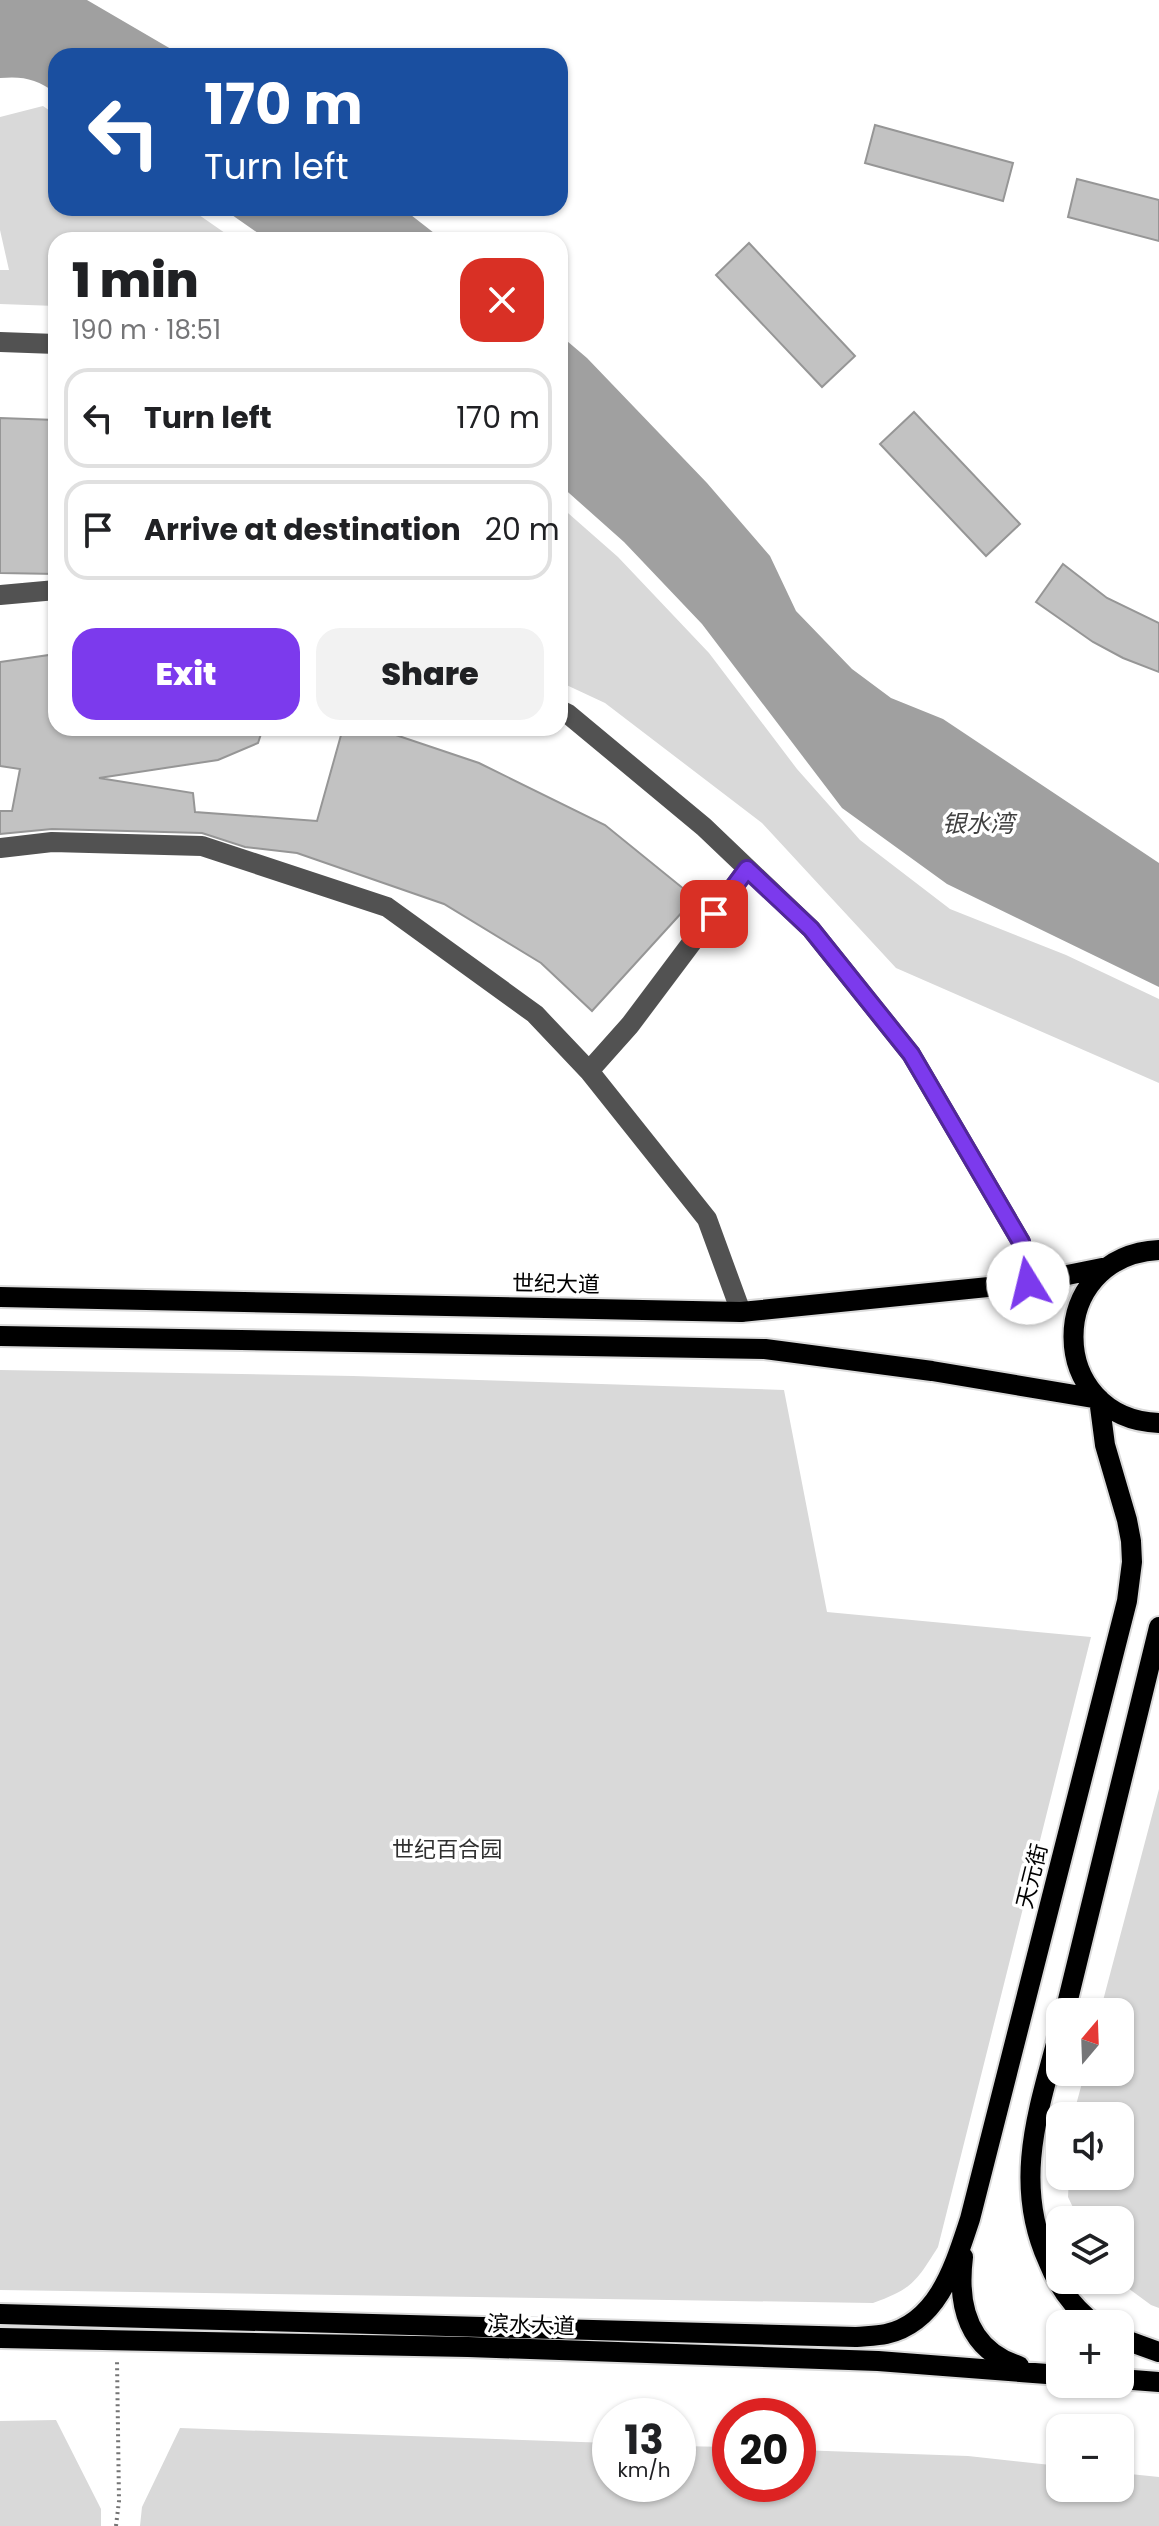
<!DOCTYPE html>
<html lang="en">
<head>
<meta charset="utf-8">
<style>
	:root { --surface:#fff; --page:#f2f2f2; --text:#202124; --muted:#757577; --line:#e0e0e0; --accent:#7c3aed }
	body { margin:0; font-family:Poppins,"Noto Sans SC",sans-serif; background:var(--page); color:var(--text); height:100vh; display:flex; flex-direction:column; font-size:30px; white-space:nowrap }
	* { box-sizing:border-box; margin:0 }
	p { font-size:26px; color:var(--muted) }
	.icon { flex:none; width:44px; height:44px; fill:none; stroke:currentColor; stroke-width:2; stroke-linecap:round; stroke-linejoin:round }
	.map { position:relative; flex:1; overflow:hidden }
	.sheet { position:absolute; left:48px; top:232px; width:520px; height:504px; display:flex; flex-direction:column; background:var(--surface); border-radius:24px; box-shadow:0 2px 6px #0004 }
	.sheet>* { flex:none }
	.top-card { position:absolute; left:48px; top:48px; width:520px; height:168px; border-radius:24px; box-shadow:0 2px 6px #0004; background:#1a4fa0; color:#fff; overflow:hidden }
	.needle { width:52px; rotate:19deg }
	.fabs { position:absolute; left:1046px; top:1998px; display:grid; gap:16px }
	.fabs a { display:grid; place-items:center; width:88px; height:88px; border-radius:16px; background:var(--surface); box-shadow:0 2px 6px #0004; font-size:40px }
	.speed { position:absolute; left:592px; top:2398px; display:flex; gap:16px; font-size:40px; font-weight:700; text-align:center }
	.speed>* { display:grid; place-content:center; width:104px; height:104px; border-radius:50%; background:var(--surface); box-shadow:0 2px 6px #0004; line-height:1 }
	.speed small { font-size:20px; font-weight:400 }
	.speed .limit { border:12px solid #d22; background:#fff; color:#111 }
	.pin { position:absolute; display:grid; place-items:center; width:68px; height:68px; color:#fff; margin:-34px; border-radius:16px; box-shadow:0 4px 12px #0006 }
	.me { position:absolute; width:88px; margin:-44px; rotate:351deg; stroke-linejoin:round; filter:drop-shadow(0 0 6px #0008) }
	.turn { display:flex; align-items:center; gap:28px; height:168px; padding:0 24px; font-size:36px }
	.turn .icon { width:104px; height:104px; stroke-width:2.5 }
	.turn b { display:block; font-size:56px; line-height:68px }
	.round { display:grid; place-items:center; flex:none; width:84px; height:84px; border-radius:24px; background:var(--page) }
	.overview { display:flex; align-items:center; justify-content:space-between; height:136px; padding:0 24px }
	h1 { font-size:48px; font-weight:800; line-height:60px }
	.button { display:flex; gap:16px; margin-top:auto; padding:16px 24px }
	.button a { flex:1; height:92px; border-radius:24px; background:var(--accent); color:#fff; font-size:32px; font-weight:800; line-height:92px; text-align:center }
	.button a+a { background:var(--page); color:var(--text) }
	ul { padding:0; list-style:none }
	li { display:flex; align-items:center; gap:24px; height:100px; margin:0 16px 12px; padding:0 8px; border:4px solid var(--line); border-radius:24px }
	li div { flex:1 }
	li b { display:block; font-size:30px }
	li em { font-style:normal }
	.map>svg:first-child { display:block }
	.green { fill:#d9d9d9 }
	.water { fill:#a0a0a0 }
	.building { fill:#c2c2c2; stroke:#969696; stroke-width:2 }
	.lines { fill:none; stroke-linecap:round; stroke-linejoin:round }
	.major-casing { stroke:#dbdbdb; stroke-width:24 }
	.path { stroke:#747474; stroke-width:4; stroke-dasharray:2 4; stroke-linecap:butt }
	.minor { stroke:#525252; stroke-width:20 }
	.major { stroke:#000; stroke-width:20 }
	.route-casing { stroke:#51269a; stroke-width:20 }
	.route { stroke:#7c3aed; stroke-width:14 }
	.labels { text-anchor:middle; dominant-baseline:central; stroke-width:7; stroke-linejoin:round; paint-order:stroke }
	.street-label { font-size:22px; fill:#000; stroke:#fff }
	.park-label { font-size:22px; fill:#303030; stroke:#fff }
	.water-label { font-size:24px; font-style:italic; fill:#414141; stroke:#fff }
</style>
</head>
<body>
<div class="map">
<svg width="1159" height="2526" viewBox="0 0 1159 2526">
	<rect width="100%" height="100%" fill="#fff"/>
	<path class="green" d="M43 106 56 115V208H189L235 240H56V306L0 304V270H9L0 230V117Z
		M560 506 618 557 709 653 797 769 860 840 950 909 1066 955 1159 999V1083L896 968 762 823 605 703 560 682Z
		M0 1370 353 1376 784 1390 827 1612 1091 1637 938 2247C916 2282 912 2289 873 2303L0 2290Z
		M1159 1789V2308L1151 2305 1117 2280H1120V2220H1079L1068 2197 1069 2176H1120V2116H1073L1085 2072H1120V2012H1100Z
		M56 2420 101 2509V2526H0V2421Z
		M180 2428 610 2443V2484H678V2446L730 2447V2484H798V2450L968 2456 1060 2466V2488H1120V2473L1159 2477V2526H140L142 2507Z"/>
	<path class="water" d="M0 0H87L183 56H56V93C36 79 24 76 0 78Z
		M222 208H402L443 240H268Z
		M560 335 587 358 707 483 770 556 796 611 852 669 891 698 943 719 1159 863V987L947 884 842 808 702 624 624 542 560 485Z"/>
	<path class="building" d="M875 125 1013 163 1003 201 865 163Z
		M1077 179 1159 200V241L1068 217Z
		M749 243 855 356 822 387 716 275Z
		M914 412 1020 524 986 556 880 444Z
		M0 418 56 420V574L0 573Z
		M1063 564 1107 598 1159 623V672L1123 658 1093 642 1036 602Z
		M56 654V728H263L258 743 218 760 99 778 193 793 195 812 317 821 343 728H375L479 763 605 825 695 898 592 1011 541 963 444 904 297 853 245 847 202 833 52 829 0 834V811H12L20 769 0 766V662Z"/>
	<g class="lines">
		<defs>
			<path id="major" d="M1159 1250C1044 1256 1046 1419 1159 1423
				M0 1297 741 1312 1028 1283 1107 1267
				M0 1336 765 1349 932 1371 1099 1399 1105 1445 1127 1520 1131 1541 1132 1562 1127 1601 970 2219C955 2264 939 2322 886 2334 877 2336 866 2336 856 2337L0 2314
				M1065 2012 1159 1627
				M1060 2029C1039 2109 1012 2181 1048 2261 1058 2286 1073 2308 1095 2324
				M963 2257C957 2305 968 2350 1019 2366
				M0 2338 468 2347 878 2361 1060 2375
				M1120 2338 1159 2352
				M1120 2379 1159 2382"/>
		</defs>
		<use href="#major" class="major-casing"/>
		<path class="path" d="M116 2526 119 2501 117 2360"/>
		<path class="minor" d="M0 342 56 344
			M0 595 56 590
			M560 710 568 714 704 827 811 929 911 1054 1021 1242 1028 1283
			M0 848 52 842 202 846 387 907 535 1014 589 1071 707 1219 741 1312
			M589 1071 630 1025 747 869"/>
		<use href="#major" class="major"/>
	</g>
	<g class="lines">
		<defs>
			<path id="route" d="M714 914 747 869 811 929 911 1054 1021 1242 1028 1283"/>
		</defs>
		<use href="#route" class="route-casing"/>
		<use href="#route" class="route"/>
	</g>
	<g class="labels">
		<g class="street-label">
			<text transform="translate(556 1284) rotate(1)">世纪大道</text>
			<text transform="translate(1032 1876) rotate(-76)">天元街</text>
			<text transform="translate(531 2325) rotate(2)">滨水大道</text>
		</g>
		<g class="park-label">
			<text x="447" y="1849">世纪百合园</text>
		</g>
		<g class="water-label">
			<text x="978" y="823">银水湾</text>
		</g>
	</g>
</svg>
<div class="fabs">
<a><svg class="needle" viewBox="-14 -14 28 28"><path d="M0-13l5 13h-10z" fill="#e53935"/><path d="M0 13l5-13h-10z" fill="#757577"/></svg></a>
<a><svg class="icon" aria-label="sound" viewBox="0 0 24 24"><path d="M4 9h4l5-4v14l-5-4H4zM17 9q2 3 0 6"/></svg></a>
<a><svg class="icon" aria-label="layers" viewBox="0 0 24 24"><path d="M12 4l9 5-9 5-9-5zM3 14l9 5 9-5"/></svg></a>
<a>+</a>
<a>−</a>
</div>
<div class="speed"><div>13<small>km/h</small></div><div class="limit">20</div></div>
<div class="pin" style="left:714px;top:914px;background:#d93025"><svg class="icon" aria-label="arrive" viewBox="0 0 24 24"><path d="M6 21V4h12l-3 4 3 4H6"/></svg></div>
<svg class="me" style="left:1028px;top:1283px" viewBox="-20 -20 40 40"><circle r="19" fill="#fff"/><path d="M0-13L10 11 0 6-10 11z" fill="#7c3aed"/></svg>
<div class="top-card">
<div class="turn"><svg class="icon" aria-label="left" viewBox="0 0 24 24"><path d="M17 20v-9H6M10 6l-5 5 5 5"/></svg><div><b>170 m</b>Turn left</div></div>
</div>
<section class="sheet">
<div class="overview"><div><h1>1 min</h1><p>190 m · 18:51</p></div><a class="round" style="background:#d93025;color:#fff"><svg class="icon" aria-label="close" viewBox="0 0 24 24"><path d="M6 6l12 12M18 6L6 18"/></svg></a></div>
<ul>
<li><svg class="icon" aria-label="left" viewBox="0 0 24 24"><path d="M17 20v-9H6M10 6l-5 5 5 5"/></svg><div><b>Turn left</b></div><em>170 m</em></li>
<li><svg class="icon" aria-label="arrive" viewBox="0 0 24 24"><path d="M6 21V4h12l-3 4 3 4H6"/></svg><div><b>Arrive at destination</b></div><em>20 m</em></li>
</ul>
<div class="button"><a>Exit</a><a>Share</a></div>
</section>
</div>
</body>
</html>
